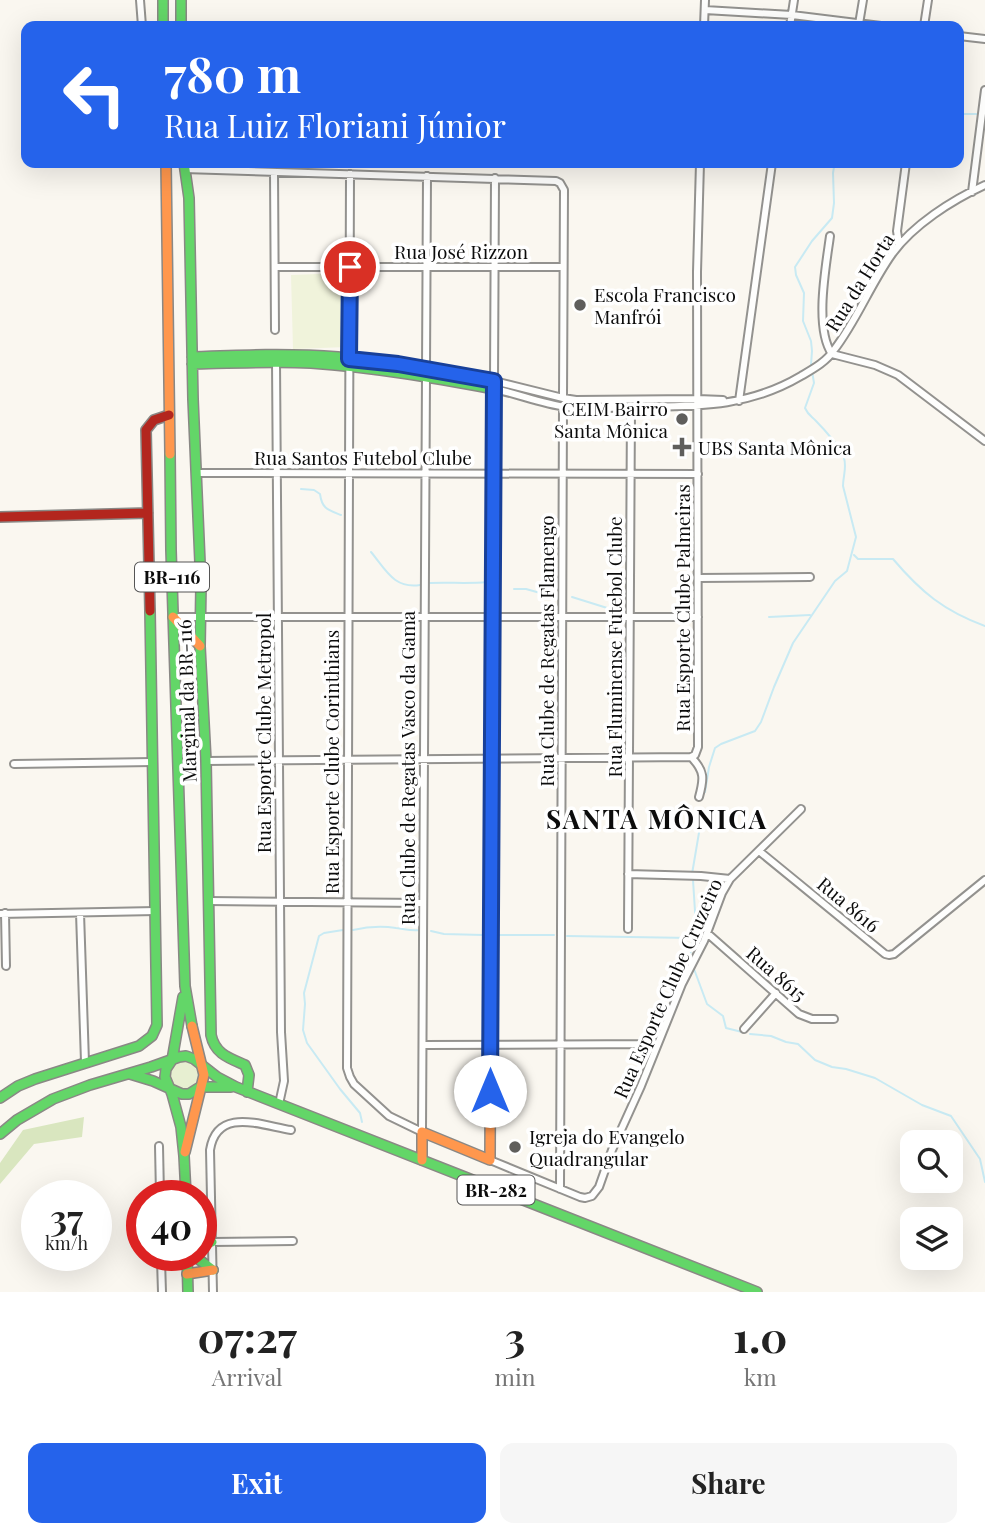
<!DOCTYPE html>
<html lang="en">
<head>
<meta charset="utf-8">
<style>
	:root { --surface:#fff; --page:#f6f6f6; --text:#222; --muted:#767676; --accent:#2563eb }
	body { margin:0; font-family:"Playfair Display",serif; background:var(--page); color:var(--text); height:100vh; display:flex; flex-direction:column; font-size:26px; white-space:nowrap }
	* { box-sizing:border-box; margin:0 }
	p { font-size:23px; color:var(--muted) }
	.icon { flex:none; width:38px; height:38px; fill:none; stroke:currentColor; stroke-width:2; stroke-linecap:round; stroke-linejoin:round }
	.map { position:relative; height:1292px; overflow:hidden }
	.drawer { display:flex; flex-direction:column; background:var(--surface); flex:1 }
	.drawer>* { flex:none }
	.top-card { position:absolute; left:21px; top:21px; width:943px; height:147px; border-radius:14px; box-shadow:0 7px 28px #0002; background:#2563eb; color:#fff; overflow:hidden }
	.buttons { position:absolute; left:900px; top:1130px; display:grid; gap:14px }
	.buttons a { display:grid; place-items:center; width:63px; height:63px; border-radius:14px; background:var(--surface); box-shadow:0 7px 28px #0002; font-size:35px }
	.speed { position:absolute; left:21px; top:1180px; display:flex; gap:14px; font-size:35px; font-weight:700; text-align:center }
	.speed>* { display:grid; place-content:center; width:91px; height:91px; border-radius:50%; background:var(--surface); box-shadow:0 7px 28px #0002; line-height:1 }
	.speed small { font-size:18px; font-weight:400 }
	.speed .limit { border:10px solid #d22; background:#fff; color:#111 }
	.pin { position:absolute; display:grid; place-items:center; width:60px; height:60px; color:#fff; margin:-30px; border:4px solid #fff; border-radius:50%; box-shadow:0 2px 7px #0007 }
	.me { position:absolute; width:77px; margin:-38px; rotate:0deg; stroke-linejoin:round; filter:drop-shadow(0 0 5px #0008) }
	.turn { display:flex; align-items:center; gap:24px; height:147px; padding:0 28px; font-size:32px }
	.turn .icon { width:91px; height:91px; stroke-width:2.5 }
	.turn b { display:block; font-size:49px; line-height:60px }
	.eta { display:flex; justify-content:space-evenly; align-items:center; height:119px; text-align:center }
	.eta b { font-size:42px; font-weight:700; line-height:49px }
	.action { display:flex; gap:14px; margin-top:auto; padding:14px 28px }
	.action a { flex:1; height:80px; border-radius:14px; background:var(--accent); color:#fff; font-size:28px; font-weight:700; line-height:80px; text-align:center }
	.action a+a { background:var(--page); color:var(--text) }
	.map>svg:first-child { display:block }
	.green { fill:#e7efd1 }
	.forest { fill:#d9e6bf }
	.pitch { fill:#f0f3db }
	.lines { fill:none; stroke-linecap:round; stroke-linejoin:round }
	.stream { stroke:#c8eaf3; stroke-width:2 }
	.street-casing { stroke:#93928f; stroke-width:10 }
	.fast-casing { stroke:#8a8885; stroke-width:12 }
	.slow-casing { stroke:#8a8885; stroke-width:12 }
	.jam-casing { stroke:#8a8885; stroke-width:12 }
	.street { stroke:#fefefd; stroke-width:6 }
	.fast { stroke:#63d668; stroke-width:9 }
	.slow { stroke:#ff974d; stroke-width:9 }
	.jam { stroke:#b3261e; stroke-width:9 }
	.route-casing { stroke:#184099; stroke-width:18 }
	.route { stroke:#2563eb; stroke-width:12 }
	.poi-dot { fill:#5f5e5c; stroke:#fff; stroke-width:2.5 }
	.labels { text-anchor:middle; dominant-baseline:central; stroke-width:7; stroke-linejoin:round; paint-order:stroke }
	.shield { fill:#fff; stroke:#555; stroke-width:2 }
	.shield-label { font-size:18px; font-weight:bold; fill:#0c0c0c }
	.street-label { font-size:19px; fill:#0c0c0c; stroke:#fff }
	.poi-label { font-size:19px; fill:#0c0c0c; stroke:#fff; text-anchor:start }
	.district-label { font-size:26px; font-weight:bold; letter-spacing:2px; fill:#0c0c0c; stroke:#fff }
</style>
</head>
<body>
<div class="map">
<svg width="985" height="1292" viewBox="0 0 985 1292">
	<rect width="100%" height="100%" fill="#faf7f0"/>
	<path class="green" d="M183 1060 196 1066 199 1076 192 1088 178 1089 170 1079 173 1065Z"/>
	<path class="forest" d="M84 1117 82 1137 34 1144 0 1184V1163L23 1130Z"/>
	<path class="pitch" d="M346 273 347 347 293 349 291 275Z"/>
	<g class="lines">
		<path class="stream" d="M959 114H979
			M301 489 314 490 320 494C322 509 328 510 341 515
			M371 552C386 570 394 589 420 585
			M854 555 858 559H893C921 592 944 611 985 626
			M430 583C449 582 468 584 487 582
			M514 589H526L558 598
			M572 597 620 612
			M769 617 810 615
			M667 620 689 622
			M705 792 709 767 715 748 721 744 755 731 761 722 774 687 793 643 835 581 847 571 856 537 843 486C843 476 847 468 844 458 841 448 824 429 816 421 811 416 808 415 805 408L814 383 811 365 812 351 811 341 803 321 804 293 796 275 795 267 812 241 832 218 834 203 833 173 834 167 841 163
			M692 874 703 809
			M343 930 324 933 319 936 304 993 305 1004 303 1030 307 1043 340 1089 360 1113 362 1122
			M353 930C366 927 383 926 396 928 406 929 409 931 420 930
			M431 931 444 934 483 935
			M496 935H554
			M567 936 692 938
			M690 955 696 927 693 880
			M694 969 707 1004 723 1016 726 1028 742 1032
			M750 1034 771 1036 786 1042 798 1044 815 1060 832 1067 846 1069 875 1078 922 1105 951 1116 980 1159 985 1182"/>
		<defs>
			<path id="street" d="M140 0 142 26
				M705 10 792 15 881 26
				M859 24 863 0
				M704 26 705 0
				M790 26 794 0
				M924 26 928 0
				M959 36 985 39
				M184 169 556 181 560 183 564 190 563 398
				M274 172 275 330
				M350 174 347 1068 350 1077 354 1084 389 1116 422 1132 426 377
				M495 178 494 381 563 398 576 400 698 399 723 400
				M972 192 985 90
				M830 236C826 266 814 328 832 354
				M899 244 897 231 906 163
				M275 267H563
				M832 354 875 365 898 375 985 441
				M276 362 281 1032 284 1081 279 1104
				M426 369 427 176
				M494 389C518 394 542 404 566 407 589 410 613 407 636 407 696 406 747 408 801 376 813 369 826 362 834 350 857 320 870 285 892 254 913 225 952 200 985 185
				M739 401 772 163
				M196 473 698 474
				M698 578 810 577
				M175 617H698
				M691 757 695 755 698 747 697 272 700 163
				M691 757C705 771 704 779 699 797
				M206 761 691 757
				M14 764 153 762
				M759 851 885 954 889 955 894 954 985 880
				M628 874 701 876 730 879
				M208 901 423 903
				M5 913 6 966
				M80 913 85 1062
				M0 914 156 911
				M628 929 631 407
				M707 933 799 1014 812 1019H834
				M744 1029 776 993
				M423 1045 657 1044
				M159 1146 160 1195
				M490 1160 580 1197 585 1198 592 1196 599 1187 612 1150 641 1086 682 984 704 941 722 893 730 879 801 809
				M560 1189 563 407
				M212 1242 293 1241
				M161 1260 162 1292
				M213 1292 210 1150C217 1107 260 1125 291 1130"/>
			<path id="fast" d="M163 0V26
				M181 0V26
				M184 163 189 198 193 399 201 586 200 646 206 761 211 1035C215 1054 229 1058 245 1065L249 1075 247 1092
				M192 357C241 355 290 353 338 357 391 362 442 371 494 381L491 889
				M192 364C232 363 272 361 311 363 373 367 434 378 494 389
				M170 454 171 550 185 986 192 1026
				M183 997 172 1060 166 1069 165 1077 172 1094 181 1127 184 1156 186 1195
				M130 1074 153 1081 182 1094H189L200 1087H231
				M0 1098 18 1086 35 1079 139 1046 152 1036 157 1025 150 611
				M0 1134 17 1120 53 1099 90 1085 151 1067 179 1057 186 1056 194 1059 217 1077 236 1087 757 1292
				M201 1247 212 1242
				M187 1255 188 1292
				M193 1255 213 1270"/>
			<path id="slow" d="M166 163 170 454
				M173 617 200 646
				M185 1152 204 1075 192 1026
				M422 1160V1132L490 1160 491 889
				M161 1260 175 1255
				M187 1274 213 1270"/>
			<path id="jam" d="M0 517 148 513
				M150 611 146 430 154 420 169 415"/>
		</defs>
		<use href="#street" class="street-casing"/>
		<use href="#fast" class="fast-casing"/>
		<use href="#slow" class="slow-casing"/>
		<use href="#jam" class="jam-casing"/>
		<use href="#street" class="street"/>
		<use href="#fast" class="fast"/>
		<use href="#slow" class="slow"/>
		<use href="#jam" class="jam"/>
	</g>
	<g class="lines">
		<defs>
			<path id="route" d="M350 267 349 359 398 364 494 381 490 1091"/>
		</defs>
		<use href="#route" class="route-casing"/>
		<use href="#route" class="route"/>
	</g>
	<g class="poi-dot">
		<circle cx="580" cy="305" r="7"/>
		<circle cx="682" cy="419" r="7"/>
		<path d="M678.5 436.5h7v7h7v7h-7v7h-7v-7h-7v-7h7z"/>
		<circle cx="515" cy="1147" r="7"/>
	</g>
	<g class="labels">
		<g class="shield">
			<rect x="135" y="562.5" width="74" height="29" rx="5"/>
			<rect x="457.5" y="1175.5" width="77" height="29" rx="5"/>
		</g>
		<g class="shield-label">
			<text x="172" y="577">BR-116</text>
			<text x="496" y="1190">BR-282</text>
		</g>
		<g class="street-label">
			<text x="461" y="251">Rua José Rizzon</text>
			<text transform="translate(859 282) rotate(-58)">Rua da Horta</text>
			<text x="363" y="457">Rua Santos Futebol Clube</text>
			<text transform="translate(682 608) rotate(-90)">Rua Esporte Clube Palmeiras</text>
			<text transform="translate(614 647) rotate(-90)">Rua Fluminense Futebol Clube</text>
			<text transform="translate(546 651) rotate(-90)">Rua Clube de Regatas Flamengo</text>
			<text transform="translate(186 701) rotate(-92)">Marginal da BR-116</text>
			<text transform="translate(263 733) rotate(-90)">Rua Esporte Clube Metropol</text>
			<text transform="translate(331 762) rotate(-90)">Rua Esporte Clube Corinthians</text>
			<text transform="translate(407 768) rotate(-90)">Rua Clube de Regatas Vasco da Gama</text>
			<text transform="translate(849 904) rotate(40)">Rua 8616</text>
			<text transform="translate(777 973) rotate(41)">Rua 8615</text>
			<text transform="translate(667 988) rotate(-66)">Rua Esporte Clube Cruzeiro</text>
		</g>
		<g class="poi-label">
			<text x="594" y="294">Escola Francisco<tspan x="594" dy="22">Manfrói</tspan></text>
			<text x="668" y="408" text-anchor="end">CEIM Bairro<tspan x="668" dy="22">Santa Mônica</tspan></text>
			<text x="698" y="447">UBS Santa Mônica</text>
			<text x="529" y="1136">Igreja do Evangelo<tspan x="529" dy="22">Quadrangular</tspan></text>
		</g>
		<g class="district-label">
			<text x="657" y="818">SANTA MÔNICA</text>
		</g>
	</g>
</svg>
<div class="buttons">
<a><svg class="icon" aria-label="search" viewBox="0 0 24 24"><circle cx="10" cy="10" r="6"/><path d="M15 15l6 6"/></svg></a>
<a><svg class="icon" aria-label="layers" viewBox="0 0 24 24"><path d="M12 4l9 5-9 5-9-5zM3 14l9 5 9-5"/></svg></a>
</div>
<div class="speed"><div>37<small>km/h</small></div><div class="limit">40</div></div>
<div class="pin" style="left:350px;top:267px;background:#d93025"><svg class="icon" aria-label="arrive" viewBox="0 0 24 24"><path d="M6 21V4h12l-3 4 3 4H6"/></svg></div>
<svg class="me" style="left:490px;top:1091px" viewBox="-20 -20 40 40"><circle r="19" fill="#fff"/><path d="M0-13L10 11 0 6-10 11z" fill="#2563eb"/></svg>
<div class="top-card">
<div class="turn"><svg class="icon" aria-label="left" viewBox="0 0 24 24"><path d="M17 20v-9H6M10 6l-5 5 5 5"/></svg><div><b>780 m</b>Rua Luiz Floriani Júnior</div></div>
</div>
</div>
<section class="drawer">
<div class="eta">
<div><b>07:27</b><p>Arrival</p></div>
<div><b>3</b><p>min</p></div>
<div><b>1.0</b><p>km</p></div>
</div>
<div class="action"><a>Exit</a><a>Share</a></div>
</section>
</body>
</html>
